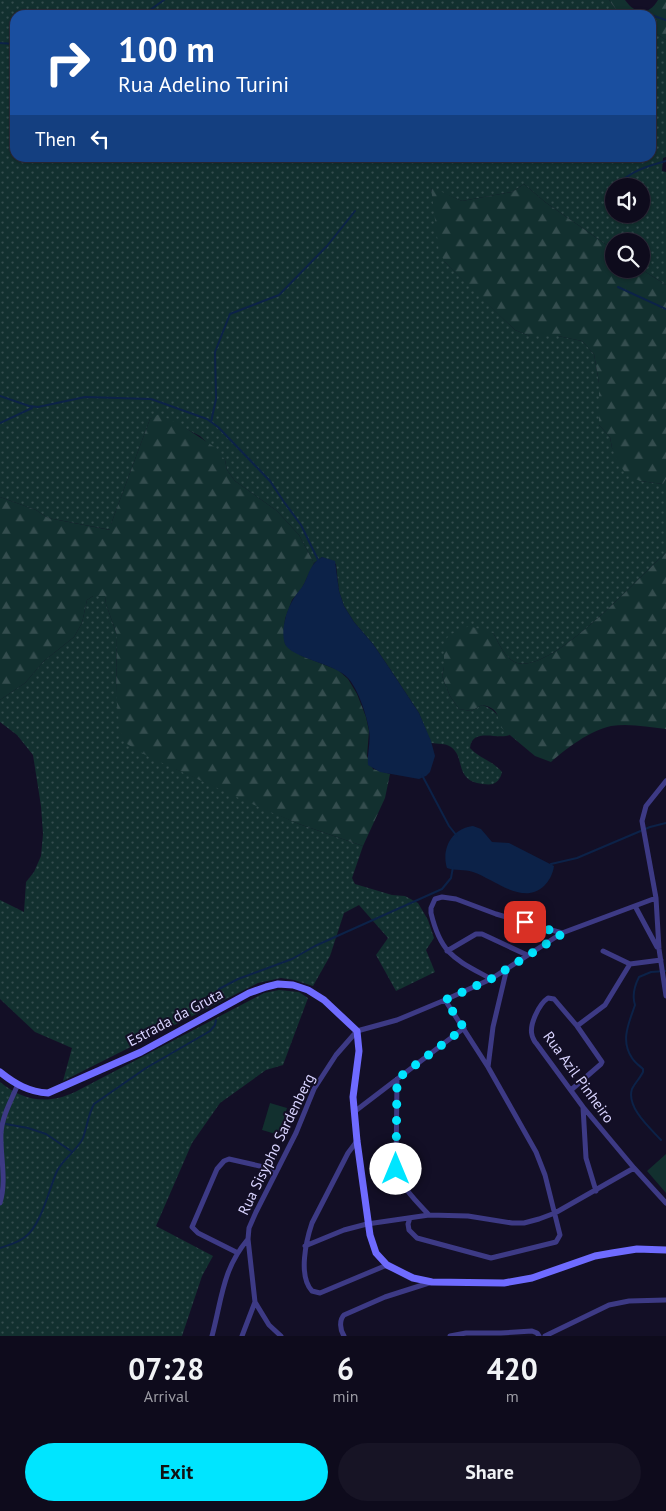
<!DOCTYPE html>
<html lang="en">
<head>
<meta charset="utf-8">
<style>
	:root { --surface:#0e0b1c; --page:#171425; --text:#f1f3f6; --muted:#9b9ba3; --line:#2e2b3b; --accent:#00e5ff }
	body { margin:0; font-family:"PT Sans",sans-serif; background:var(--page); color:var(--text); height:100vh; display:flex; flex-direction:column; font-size:19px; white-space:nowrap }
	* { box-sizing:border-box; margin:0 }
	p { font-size:16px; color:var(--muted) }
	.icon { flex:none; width:28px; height:28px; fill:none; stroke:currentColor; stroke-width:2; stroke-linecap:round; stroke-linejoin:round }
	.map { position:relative; height:1336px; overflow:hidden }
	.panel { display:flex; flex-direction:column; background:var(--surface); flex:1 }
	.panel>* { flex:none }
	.top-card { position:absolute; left:10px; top:10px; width:646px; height:152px; border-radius:15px; box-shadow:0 1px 4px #0004,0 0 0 1px var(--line); background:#1a4fa0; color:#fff; overflow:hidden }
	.fabs { position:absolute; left:605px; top:178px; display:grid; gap:10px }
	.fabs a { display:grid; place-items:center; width:45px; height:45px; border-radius:50%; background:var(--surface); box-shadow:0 1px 4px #0004,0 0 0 1px var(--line); font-size:25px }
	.pin { position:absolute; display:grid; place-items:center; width:42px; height:42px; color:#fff; margin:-21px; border-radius:10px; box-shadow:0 2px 8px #0006 }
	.me { position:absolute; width:55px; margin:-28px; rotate:0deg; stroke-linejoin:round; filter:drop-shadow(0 0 4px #0008) }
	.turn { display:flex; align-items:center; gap:18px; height:105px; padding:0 25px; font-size:22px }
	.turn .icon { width:65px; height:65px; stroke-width:2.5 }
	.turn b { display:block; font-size:35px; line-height:42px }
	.then { display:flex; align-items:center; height:48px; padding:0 25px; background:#0003; gap:10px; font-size:19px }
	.eta { display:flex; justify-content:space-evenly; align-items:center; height:85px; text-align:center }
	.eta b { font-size:30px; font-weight:600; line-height:35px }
	.primary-button { display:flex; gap:10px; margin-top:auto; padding:10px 25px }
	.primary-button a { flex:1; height:58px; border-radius:30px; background:var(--accent); color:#111; font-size:20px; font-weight:600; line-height:58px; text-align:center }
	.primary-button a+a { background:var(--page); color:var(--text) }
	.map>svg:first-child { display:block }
	.grass { fill:url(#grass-dots); fill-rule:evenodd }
	.forest { fill:url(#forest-firs) }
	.park { fill:#12302f }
	.water { fill:#0c2248 }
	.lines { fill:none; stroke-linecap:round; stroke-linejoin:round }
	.stream { stroke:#0c2248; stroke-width:2 }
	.street { stroke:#3d3a85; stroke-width:5 }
	.secondary { stroke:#6f6bff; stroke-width:7 }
	.route { stroke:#00e5ff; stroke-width:9; stroke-dasharray:0 16.2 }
	.labels { text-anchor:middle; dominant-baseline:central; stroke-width:4; stroke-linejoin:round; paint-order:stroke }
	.street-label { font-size:15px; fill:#d9d4ff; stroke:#130f26 }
</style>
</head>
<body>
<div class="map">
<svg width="666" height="1336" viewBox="0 0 666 1336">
	<defs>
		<pattern id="grass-dots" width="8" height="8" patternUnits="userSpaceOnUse" patternTransform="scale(1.25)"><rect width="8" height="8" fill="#12302f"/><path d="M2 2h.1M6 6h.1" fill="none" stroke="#344d4e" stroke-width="1.8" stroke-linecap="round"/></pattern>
		<pattern id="forest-firs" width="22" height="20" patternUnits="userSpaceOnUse" patternTransform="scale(1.25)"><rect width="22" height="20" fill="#12302f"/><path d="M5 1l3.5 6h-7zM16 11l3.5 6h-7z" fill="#344d4e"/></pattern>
	</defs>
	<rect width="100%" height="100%" fill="#130f26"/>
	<path class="grass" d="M0 0H609L620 15H15V158H651V30L666 40V157L663 158 662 171 666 172V285L641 269V241H614V250L545 202 524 184 512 192 462 201 431 188 445 262 515 330 530 336H558L582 341 594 354 599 383V425L610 437 612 448 640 481 663 484 666 479V553C638 577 554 673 517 663 505 659 499 643 493 633L444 656V667L442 676 450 696 459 709 471 711 482 705C497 709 502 722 510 735 497 740 472 727 470 748 479 758 493 761 502 772 501 777 498 782 493 784 488 785 482 784 477 783 455 777 465 757 451 747 445 743 438 744 431 743L419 713 390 669 373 644 354 622 344 606 339 591 336 564 322 557 314 563 299 535 277 511 235 481 227 470 225 460 200 436 159 415 150 419 111 524V530L48 518 36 510 0 497ZM614 186H641V214H614Z
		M103 595H105L106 604 117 635 116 695 176 769 299 824 363 846 352 878 355 884 392 895 405 896 418 903 428 920 434 938 426 950 435 972 396 991 376 955 388 938 359 905 344 913 330 956 313 986 294 980 281 978 258 983 63 1081 72 1048 35 1032 0 999V900L24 912 26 882 34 872 41 856 43 834 41 806 33 755 17 735 0 722V700L25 683 44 661 74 637 82 623 87 600 93 596Z
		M279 990 299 992 308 998 283 1065 266 1070 220 1103 192 1143 156 1226 213 1256 202 1276 182 1336H0V1082C23 1101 47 1105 75 1092L264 993Z"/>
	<path class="forest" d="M609 0H625C635 14 648 17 658 0H666V40L651 30V15H620Z
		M524 184 545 202 614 250V269H641L666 285V479L663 484 640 481 627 475 618 463 612 448 610 437 599 425V383L594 354 582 341 558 336H530L515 330 476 293 445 262 439 252 431 187 462 201 512 192Z
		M159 414 184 427 216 448 225 460 227 470 235 481 277 511 299 535 314 563 302 588 292 600 285 619 284 630 285 644 302 656 338 670 348 679 357 694 366 717 369 731 367 756 373 769 390 774 385 798 363 846 299 824 261 808 149 757 127 744 120 731 116 695 117 635 106 604 105 596H93L87 600 82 623 74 637 44 661 25 683 0 700V497L36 510 48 518 110 530 111 524 150 419Z
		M666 553V729C648 727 629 723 611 726 591 730 565 749 551 762L535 756 498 725C500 712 493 707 482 705L471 711 459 709 450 696 442 676 444 667V643L449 635 469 626 493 633C499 643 505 659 517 663 554 673 638 577 666 553Z"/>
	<path class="park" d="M270 1103 287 1108 279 1135 262 1130Z
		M666 1154V1193L647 1171Z"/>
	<path class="water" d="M322 557 335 561 339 591 344 606 354 622 373 644 390 669 419 713 431 741 435 756 430 772 426 776 419 779 380 772 368 765C367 753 371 742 369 730 367 716 358 689 348 678 334 663 291 658 285 644 283 639 283 630 284 625 286 612 291 601 299 591 310 579 306 567 322 557Z
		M473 826 481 829 492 842 509 843 554 866C553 874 549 881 544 886 523 906 494 879 473 872 464 869 456 871 447 868 441 849 452 828 473 826Z"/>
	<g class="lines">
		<path class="stream" d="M635 13 650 15
			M143 15 164 0
			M651 15 666 20
			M0 43 15 44
			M615 186C632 171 644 167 666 161
			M611 190 614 187
			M618 287 666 309
			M0 396 29 406 38 407 85 397 151 399 207 419 218 427 270 481 284 502 301 525 319 562
			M211 422 216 399 215 352 230 314 279 295 327 246 355 211
			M0 423 32 408
			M422 775 449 826 457 836
			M551 864 577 858 650 827 666 823
			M217 995 219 989 238 979 292 959 315 946 442 889 451 878 453 867
			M6 1124 28 1128 46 1134 71 1151
			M661 1140C650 1128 626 1107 632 1089 635 1083 640 1078 643 1072V1069C640 1066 635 1063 632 1058 620 1040 629 1023 635 1005 632 996 635 985 639 977L651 972 666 971
			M0 1248C8 1245 18 1243 25 1237 41 1226 49 1189 57 1171 63 1159 79 1148 83 1138 87 1127 88 1115 94 1104L146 1068 210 1031 215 1025 216 1020"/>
		<path class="street" d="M666 781 646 806 642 821 656 898 659 949 666 996
			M635 906 657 947
			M447 951 476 934H482L527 955
			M603 951 630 964 661 960
			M491 979C455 959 441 955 431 913V908L435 899 442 897 456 899 496 914 562 933
			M577 1026 605 1005 630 964
			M488 1067 493 1027 507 968
			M397 1079 396 1169C402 1188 416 1201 429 1215
			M571 1090 601 1064 602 1062 577 1026 554 999 548 998C539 1004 529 1025 532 1035 532 1036 535 1043 536 1043L583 1107 634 1168 666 1203
			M583 1107 586 1158 596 1191
			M354 1112 464 1028
			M357 1141 348 1153 312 1223C306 1241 298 1276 312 1291L320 1293 387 1265
			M0 1203C7 1180 0 1156 1 1133 2 1116 12 1099 18 1084
			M410 1218 408 1224 409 1230 417 1238 491 1258 556 1242 560 1235 545 1175 536 1152 488 1067 445 1000
			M305 1246 344 1230 367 1224 429 1215 468 1216 512 1223H524L539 1219 555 1213 634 1168
			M236 1252 198 1233 192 1227 217 1169 224 1161 229 1159 277 1170
			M255 1302 269 1325 281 1336
			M212 1336C222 1299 222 1270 248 1239
			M242 1336 255 1302 248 1239 249 1228 256 1212 296 1133 314 1089 336 1055 357 1031 397 1020 445 1000 491 979 562 933 656 898
			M344 1336C340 1330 339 1320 344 1315L385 1297 432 1282
			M450 1336 466 1333H501L532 1331 537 1333 539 1336
			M545 1336 609 1305 629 1301 666 1300"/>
		<path class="secondary" d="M0 1072C15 1084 29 1092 48 1093L141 1052 249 993 266 987 278 984 293 985 308 990 324 1000 357 1031 359 1051 353 1097 357 1141 370 1235 376 1253 387 1265 413 1278 432 1282 504 1283 532 1278 595 1256 612 1253 637 1249 666 1250"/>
	</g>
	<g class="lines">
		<path class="route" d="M396 1169 397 1079 464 1028 445 1000 491 979 562 934 525 922"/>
	</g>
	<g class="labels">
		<g class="street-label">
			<text transform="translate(175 1017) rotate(-28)">Estrada da Gruta</text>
			<text transform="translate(579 1077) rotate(54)">Rua Azil Pinheiro</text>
			<text transform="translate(276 1144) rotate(-64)">Rua Sisypho Sardenberg</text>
		</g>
	</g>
</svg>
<div class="fabs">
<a><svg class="icon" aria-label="sound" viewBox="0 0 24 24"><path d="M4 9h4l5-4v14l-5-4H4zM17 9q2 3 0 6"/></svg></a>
<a><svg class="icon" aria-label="search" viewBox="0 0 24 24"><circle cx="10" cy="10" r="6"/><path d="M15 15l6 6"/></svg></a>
</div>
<div class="pin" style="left:525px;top:922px;background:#d93025"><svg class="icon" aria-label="arrive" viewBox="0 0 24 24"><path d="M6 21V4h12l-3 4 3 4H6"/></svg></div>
<svg class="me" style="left:396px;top:1169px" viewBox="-20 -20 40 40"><circle r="19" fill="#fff"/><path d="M0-13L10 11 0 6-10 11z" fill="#00e5ff"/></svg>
<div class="top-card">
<div class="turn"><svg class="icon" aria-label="right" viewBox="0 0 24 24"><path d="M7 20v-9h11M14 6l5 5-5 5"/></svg><div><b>100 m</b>Rua Adelino Turini</div></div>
<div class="then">Then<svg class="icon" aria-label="left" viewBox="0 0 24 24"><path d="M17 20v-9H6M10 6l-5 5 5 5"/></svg></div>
</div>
</div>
<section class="panel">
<div class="eta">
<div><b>07:28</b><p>Arrival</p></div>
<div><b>6</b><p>min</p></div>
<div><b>420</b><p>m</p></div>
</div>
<div class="primary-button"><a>Exit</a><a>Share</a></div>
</section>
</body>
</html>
